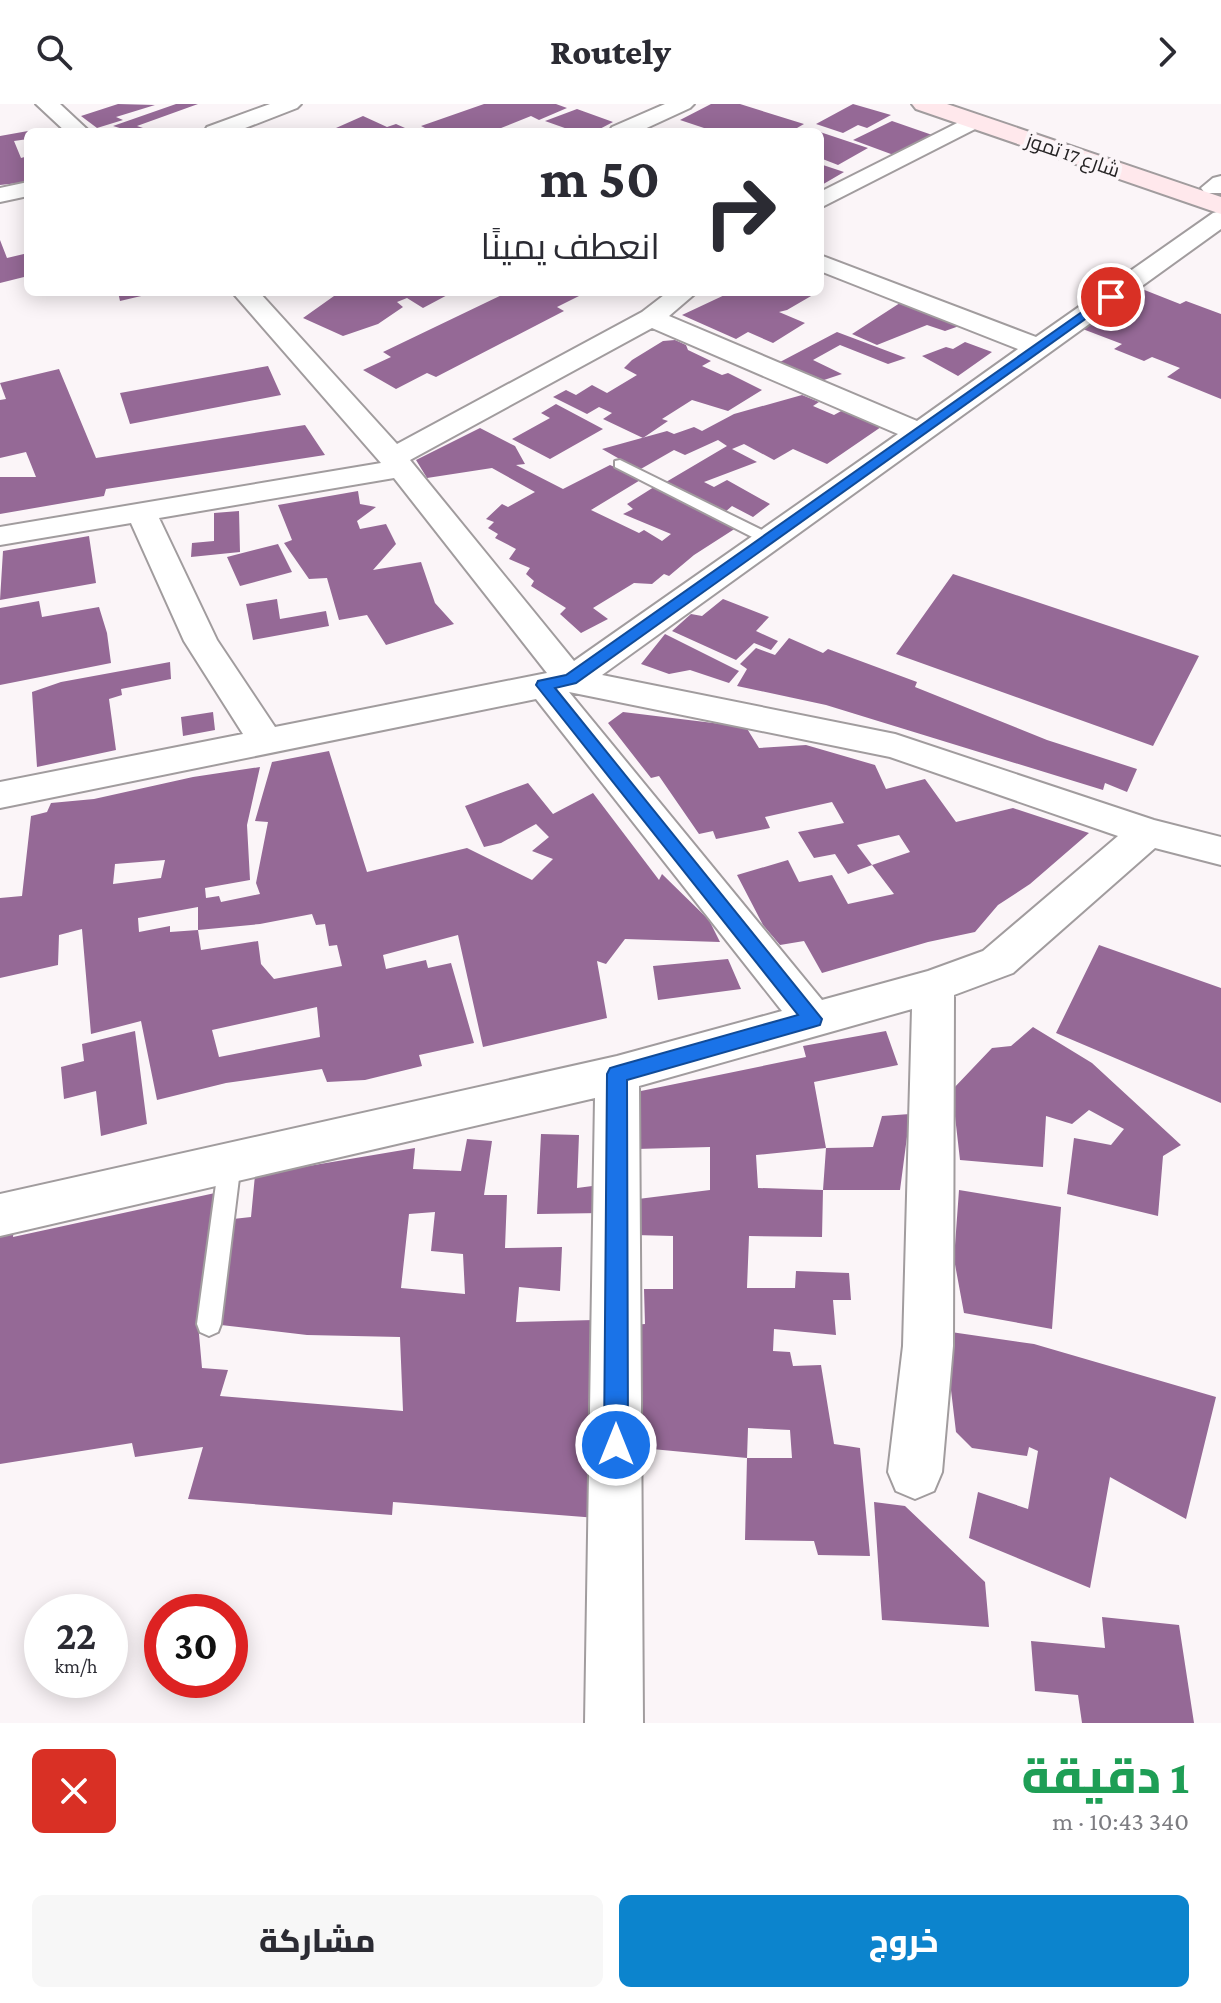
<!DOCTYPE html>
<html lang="ar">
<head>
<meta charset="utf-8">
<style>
	:root { --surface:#fff; --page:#f7f7f7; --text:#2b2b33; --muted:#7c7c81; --accent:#0c84cd }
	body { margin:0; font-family:"Crimson Pro",Cairo,serif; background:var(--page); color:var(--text); direction:rtl; height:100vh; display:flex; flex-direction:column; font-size:30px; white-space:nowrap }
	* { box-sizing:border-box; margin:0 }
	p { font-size:26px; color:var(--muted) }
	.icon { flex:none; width:44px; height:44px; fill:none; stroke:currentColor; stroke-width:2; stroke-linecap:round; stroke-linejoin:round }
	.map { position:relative; height:1619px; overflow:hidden; direction:ltr }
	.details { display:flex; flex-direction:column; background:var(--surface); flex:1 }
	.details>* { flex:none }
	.guide { position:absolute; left:24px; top:24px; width:800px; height:168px; border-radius:12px; box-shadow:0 4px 20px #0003; direction:rtl; background:#fff; color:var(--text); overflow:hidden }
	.speed { position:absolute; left:24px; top:1490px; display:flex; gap:16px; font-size:40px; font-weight:700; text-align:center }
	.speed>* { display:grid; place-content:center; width:104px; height:104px; border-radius:50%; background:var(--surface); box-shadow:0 4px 20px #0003; line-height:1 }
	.speed small { font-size:20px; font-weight:400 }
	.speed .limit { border:12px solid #d22; background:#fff; color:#111 }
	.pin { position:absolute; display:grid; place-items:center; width:68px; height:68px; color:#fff; margin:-34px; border:4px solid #fff; border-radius:50%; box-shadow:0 2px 8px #0007 }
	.me { position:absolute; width:88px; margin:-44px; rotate:0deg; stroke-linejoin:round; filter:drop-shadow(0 0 6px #0008) }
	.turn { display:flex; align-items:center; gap:28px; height:168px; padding:0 32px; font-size:36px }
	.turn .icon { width:104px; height:104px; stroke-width:2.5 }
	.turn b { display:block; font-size:56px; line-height:68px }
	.round { display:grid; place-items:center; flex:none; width:84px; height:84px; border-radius:12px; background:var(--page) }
	.head { display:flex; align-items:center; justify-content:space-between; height:136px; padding:0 32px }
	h1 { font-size:48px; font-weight:800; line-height:60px; color:#1e9e55 }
	.cta { display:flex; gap:16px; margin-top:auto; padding:16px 32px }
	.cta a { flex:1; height:92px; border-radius:12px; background:var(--accent); color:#fff; font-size:32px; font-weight:800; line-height:92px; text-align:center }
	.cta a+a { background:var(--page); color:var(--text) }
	header { display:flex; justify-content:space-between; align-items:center; height:104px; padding:0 32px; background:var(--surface); font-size:36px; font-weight:800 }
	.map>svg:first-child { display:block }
	.building { fill:#956996; fill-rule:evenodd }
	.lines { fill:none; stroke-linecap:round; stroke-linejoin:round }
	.service-casing { stroke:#a19c9e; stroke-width:4 }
	.minor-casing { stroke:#a19c9e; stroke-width:4 }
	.secondary-casing { stroke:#a19c9e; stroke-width:4 }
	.service { fill:#fff; fill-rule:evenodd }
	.minor { fill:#fff; fill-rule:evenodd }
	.secondary { fill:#ffe8ec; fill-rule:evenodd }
	.route { fill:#1a73e8; stroke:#114b97; stroke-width:2 }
	.labels { text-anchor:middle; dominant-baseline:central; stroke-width:8; stroke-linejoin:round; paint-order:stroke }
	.far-street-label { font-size:20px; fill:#252324; stroke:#fbf5f8 }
</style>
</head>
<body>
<header><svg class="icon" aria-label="forward" viewBox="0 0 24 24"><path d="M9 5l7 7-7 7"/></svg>Routely<svg class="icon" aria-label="search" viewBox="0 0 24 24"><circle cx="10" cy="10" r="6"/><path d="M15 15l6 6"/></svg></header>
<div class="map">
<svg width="1221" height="1619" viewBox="0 0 1221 1619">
	<rect width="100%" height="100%" fill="#fbf5f8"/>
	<path class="building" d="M118 0 155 1 116 13 123 16 97 24 81 12Z
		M176 0H198L137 22 143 24 133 28 113 22Z
		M484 0H556L567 4 539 16 531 12 491 28H433L421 22Z
		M711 0H740L804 20 790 28H703L699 27 704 24 680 16Z
		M853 0 891 11 867 24 858 21 843 29 816 20Z
		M577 5 613 18 594 28H576L545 17Z
		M363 12 387 23 396 20 414 28H327Z
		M892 17 938 33 899 53 853 36Z
		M28 27V35L14 37 21 54 28 52V78L0 81V32Z
		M820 28 868 44 838 61 820 54Z
		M820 60 844 68 820 82Z
		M0 136 7 154 28 149V172L0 179Z
		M1142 185 1180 200 1186 197 1221 210V295L1167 273 1180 264 1152 253 1144 257 1114 245 1122 240 1080 224Z
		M118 188H154V189L120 197Z
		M347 188 372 189 453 188 423 204 407 194 397 198 403 203 378 220 343 232 303 214 334 192Z
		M508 188H571L579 192 557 203 564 207 436 273 427 269 396 285 363 266 391 253 383 248Z
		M731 188H818L787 206 779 208 805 219 773 239 748 228 736 235 682 211Z
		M903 197 962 221 945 227 927 221 877 241 852 230Z
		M837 228 906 254 888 260 840 241 813 256 842 270 821 277 780 258Z
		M675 236 686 241 688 246 711 257 702 262 722 271 728 269 762 286 728 307 692 296 662 315 668 317 643 334 603 315 612 309 599 303 587 310 553 293 566 286 576 291 592 281 607 289 637 271 624 264 632 256 663 237Z
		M965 238 992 248 958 272 922 252 946 243 953 245Z
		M268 262 281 291 130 320 120 289Z
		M59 265 96 354 305 321 325 351 106 385 104 392 0 410V373H36L26 348 0 354V296L6 295 0 279Z
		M802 291 819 298 813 302 834 311 843 306 881 323 827 360 793 345 774 356 744 340 732 345 757 358 704 378 714 383 727 376 770 400 753 413 732 402 724 409 666 378 727 342 718 336 685 351 674 346 639 366 602 345 667 327 674 330 694 323 702 327 734 310Z
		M556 300 603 325 550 355 512 335 550 314 541 309Z
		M480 324 515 342 525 360 516 361 563 385 610 361 642 375 591 406 639 429 644 426 662 437 671 430 623 410 633 405 627 400 654 383 736 424 694 451 669 472 664 470 652 480 634 479 593 504 608 515 581 529 560 510 566 504 531 482 534 477 526 470 530 464 509 455 516 445 495 434 498 430 488 424 494 418 486 415 502 400 508 403 535 388 492 364 427 374 416 356Z
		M358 387 360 400 376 403 357 417 360 425 386 420 396 440 373 466 421 458 435 499 454 520 386 541 367 511 339 516 327 474 309 475 284 439 292 436 278 401Z
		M239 407 240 448 191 453 192 439 214 437V409Z
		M89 432 96 479 0 496 3 447Z
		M278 440 292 468 240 482 227 453Z
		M953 470 1199 552 1153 642 896 550Z
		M277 495 280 515 326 507 329 522 253 536 246 500Z
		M723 495 769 513 756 527 778 537 771 546 754 539 736 556 672 527 691 510 702 512Z
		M39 497 42 513 99 503 107 529 111 559 0 581V504Z
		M665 530 739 567 729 579 690 566 669 570 641 560Z
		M789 534 823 549 828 545 917 578 915 583 1047 636 1137 665 1127 688 1105 679 1103 686 826 601 737 582 747 565 740 560 756 544 775 551Z
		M170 558 171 575 121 585 122 591 109 595 116 646 37 663 32 588 61 578Z
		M213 608 215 626 183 632 181 613Z
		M623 608 746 623 759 644 806 641 875 661 886 685 925 675 956 718 1013 704 1089 729 1030 780 998 801 975 828 928 838 822 869 804 837 780 841 763 821 737 771 788 756 799 778 832 771 848 800 894 790 872 761 910 748 899 731 857 741 872 761 848 770 835 750 814 754 798 728 844 719 832 698 765 713 770 724 716 735 713 727 699 730 659 672 651 674 608 619Z
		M329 647 367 768 467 744 532 776 553 755 532 747 549 733 536 720 501 739 484 743 465 702 528 679 553 710 593 689 659 776 662 770 709 816 720 838 625 835 606 860 597 857 607 914 483 943 458 831 383 851 386 865 426 856 428 864 451 859 474 939 419 951 422 962 365 976 327 978 322 965 226 979 157 996 141 917 91 930 82 825 59 831 58 861 0 874V794L22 792 31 712 47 708 51 699 94 695 193 673 260 663 247 721 250 776 205 784 206 794 219 792 221 798 260 790 256 779 268 718 255 717 272 658ZM165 756 161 774 113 780 115 760ZM198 803V826L260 820 312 810 316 821 325 820 329 842 337 841 342 862 274 875 261 860 258 837 201 846 198 826 170 828V822L139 828 138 814ZM317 903 320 933 219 953 212 926Z
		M1099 841 1221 884V999L1056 929Z
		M728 855 741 885 658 896 653 862Z
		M1033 923 1092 959 1181 1041 1163 1052 1158 1112 1067 1090 1074 1034 1111 1041 1124 1025 1089 1006 1072 1020 1046 1012 1043 1063 960 1056 952 986 992 944 1011 942Z
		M135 927 147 1020 101 1032 96 987 64 995 61 963 84 957 82 940Z
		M886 927 898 961 814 978 826 1044 756 1051 758 1084 823 1086 822 1133 749 1132 747 1184H795L796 1167 849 1169 851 1196H833L836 1231 774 1225 773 1247 790 1248 793 1262 821 1261 834 1340 860 1344 870 1452 818 1451 814 1437 745 1436 747 1354 652 1345 634 1282 633 1221 645 1220 644 1185H673V1132L635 1131 638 1095 710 1086V1043L636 1045V988L806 953 803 942ZM748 1324 790 1326 792 1354H747Z
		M910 1010 900 1086H823L826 1044 873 1043 882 1012Z
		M541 1030 579 1031 577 1084 600 1081 602 1109 537 1110Z
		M467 1035 492 1037 484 1091H507L505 1144 562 1143 560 1187 519 1183 516 1218 594 1216 597 1414 393 1398 392 1411 188 1395 203 1343 135 1353 132 1339 0 1360V1119L15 1116 13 1133 215 1089 209 1178 198 1219 202 1264 228 1266 220 1292 403 1307 400 1233 307 1231 221 1221 233 1115 251 1113 255 1071 415 1044 413 1065 461 1067ZM435 1108 431 1147 463 1150 465 1190 401 1184 409 1110Z
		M959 1086 1061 1103 1052 1225 964 1209 954 1155Z
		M944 1227 1034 1240 1216 1293 1186 1415 1110 1373 1090 1484 969 1434 978 1388 1028 1405 1038 1347 1029 1343 1027 1352 972 1344 956 1328Z
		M874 1398 905 1402 985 1478 989 1523 882 1516Z
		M1102 1513 1179 1521 1194 1619H1082L1078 1591 1035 1587 1031 1537 1105 1544Z"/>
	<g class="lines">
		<defs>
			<path id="service" d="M620 356 774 432 776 435 768 440 762 438 615 363V357Z
				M230 1048 238 1051 241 1058 221 1220 218 1228 209 1232 200 1228 197 1220 219 1058 222 1051Z"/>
			<path id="minor" d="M36 0H60L90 28H66Z
				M270 0H301L297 4 235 28H204L207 23Z
				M665 0H694L690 4 638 28H609L612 23Z
				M973 11 981 12 984 17 981 22 820 104V88Z
				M1221 72V89H1205L1201 84 1213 74Z
				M28 78V92L0 98V84Z
				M1221 107V125L602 571 895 630 1154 716 1221 733V761L1155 744 1013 869 954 891 953 1242 942 1368 934 1387 915 1395 896 1387 888 1368 903 1242 912 905 639 982 643 1619H585L595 994 0 1132V1090L617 952 782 907 536 595 0 704V678L243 630 184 537 131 419 0 441V423L381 359 232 188H259L397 340 642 208 668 188H697L669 212 917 317 1018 245 820 167V151L1036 233 1213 109ZM652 224 898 330 574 557 410 356ZM394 374 547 569 275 623 217 536 159 414ZM569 588 890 653 1118 732 983 847 928 867 822 896Z"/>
			<path id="secondary" d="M912 0H947L1221 93V110L916 5Z"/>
		</defs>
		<use href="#service" class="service-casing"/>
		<use href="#minor" class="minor-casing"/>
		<use href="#secondary" class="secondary-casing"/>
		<use href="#service" class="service"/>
		<use href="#minor" class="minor"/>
		<use href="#secondary" class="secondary"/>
	</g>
	<path class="route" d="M1106 191 1116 193 576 579 555 584 822 915 820 921 813 923 627 976 628 1341 624 1349 616 1353 607 1349 604 1341 607 970 610 964 617 962 798 911 536 581 538 577 566 571Z"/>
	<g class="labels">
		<g class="far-street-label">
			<text transform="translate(1073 51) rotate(19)">شارع 17 تموز</text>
		</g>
	</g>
</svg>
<div class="speed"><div>22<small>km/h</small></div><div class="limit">30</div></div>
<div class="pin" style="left:1111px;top:193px;background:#d93025"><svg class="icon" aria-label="arrive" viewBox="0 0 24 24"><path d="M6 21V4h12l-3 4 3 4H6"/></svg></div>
<svg class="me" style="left:616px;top:1341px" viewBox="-20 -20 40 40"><circle r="17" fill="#1a73e8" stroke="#fff" stroke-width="3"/><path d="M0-11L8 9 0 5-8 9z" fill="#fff"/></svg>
<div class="guide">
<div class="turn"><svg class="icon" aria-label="right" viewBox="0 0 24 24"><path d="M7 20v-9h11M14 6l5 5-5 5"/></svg><div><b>50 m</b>انعطف يمينًا</div></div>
</div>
</div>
<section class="details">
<div class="head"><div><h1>1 دقيقة</h1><p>340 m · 10:43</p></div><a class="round" style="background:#d93025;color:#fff"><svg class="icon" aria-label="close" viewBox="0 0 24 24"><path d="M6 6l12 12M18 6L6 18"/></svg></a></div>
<div class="cta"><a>خروج</a><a>مشاركة</a></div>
</section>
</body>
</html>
